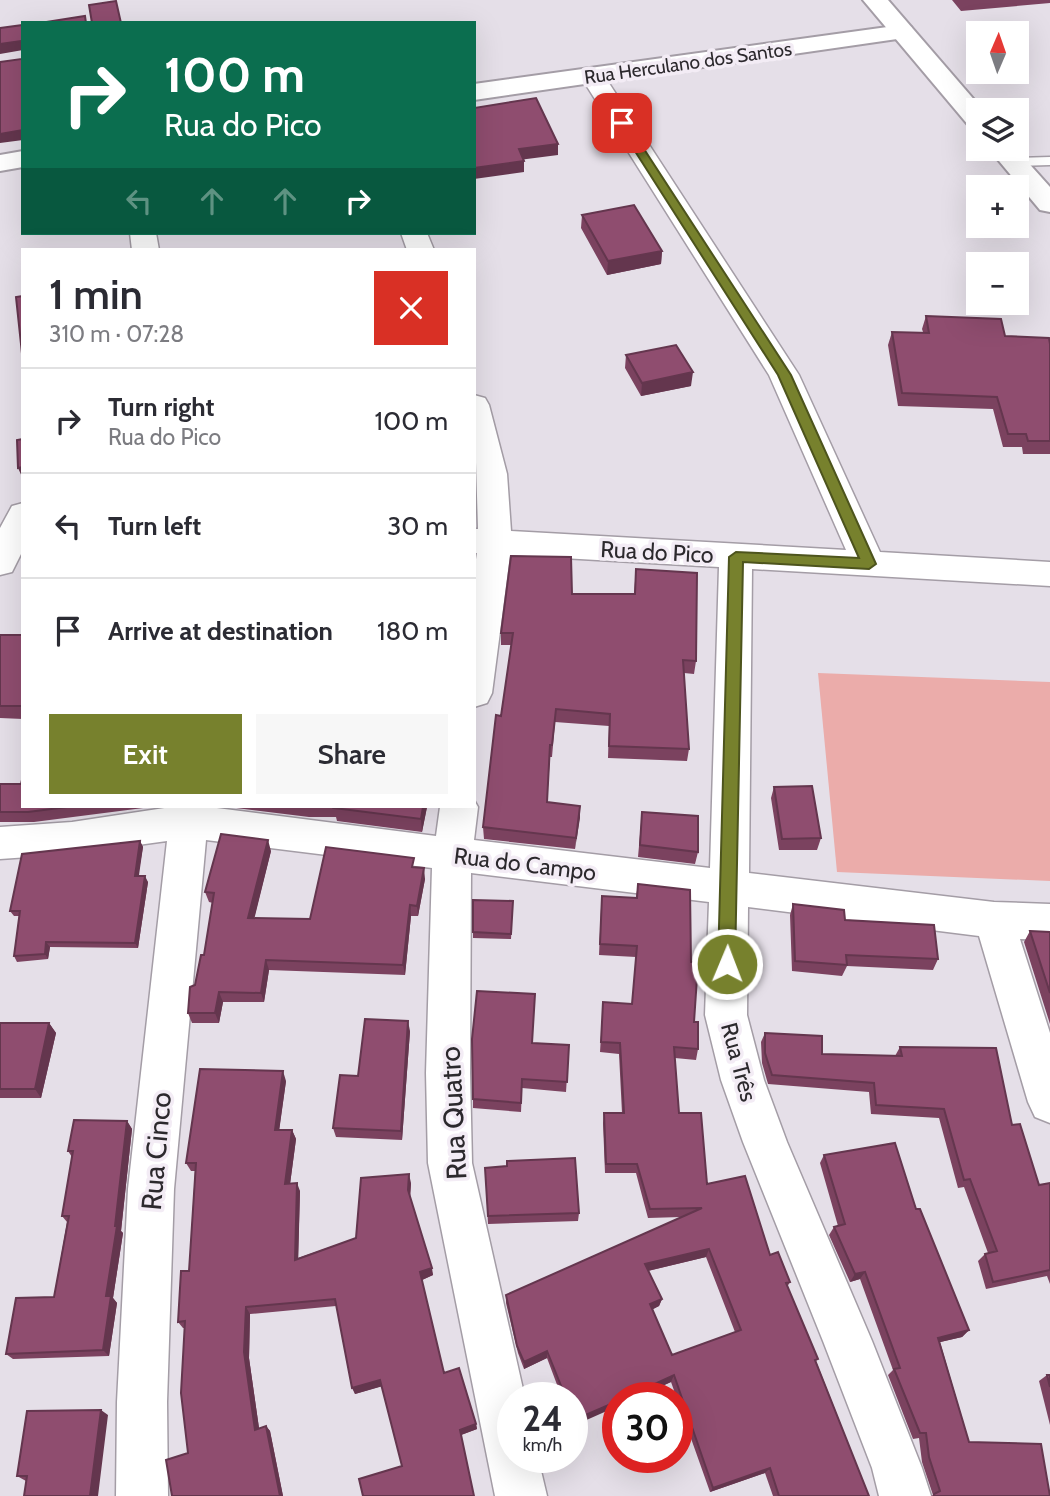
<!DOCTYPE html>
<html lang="en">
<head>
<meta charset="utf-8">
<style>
	:root { --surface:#fff; --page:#f7f7f7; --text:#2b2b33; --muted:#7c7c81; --line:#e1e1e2; --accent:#77812d }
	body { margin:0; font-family:Cabin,sans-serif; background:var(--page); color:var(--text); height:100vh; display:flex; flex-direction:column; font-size:26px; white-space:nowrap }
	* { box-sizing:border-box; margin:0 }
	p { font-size:23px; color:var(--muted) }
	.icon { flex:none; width:38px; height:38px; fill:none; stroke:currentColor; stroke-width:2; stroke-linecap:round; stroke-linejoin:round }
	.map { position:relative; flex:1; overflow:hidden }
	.side { position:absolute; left:21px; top:248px; width:455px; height:560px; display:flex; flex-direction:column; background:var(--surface); border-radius:0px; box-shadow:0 7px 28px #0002 }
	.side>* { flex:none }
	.top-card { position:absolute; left:21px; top:21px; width:455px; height:214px; border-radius:0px; box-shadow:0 7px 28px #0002; background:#0b6e4f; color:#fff; overflow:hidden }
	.needle { width:46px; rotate:2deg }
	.fabs { position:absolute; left:966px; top:21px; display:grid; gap:14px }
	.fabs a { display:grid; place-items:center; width:63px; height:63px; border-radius:0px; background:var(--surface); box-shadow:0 7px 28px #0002; font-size:35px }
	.speed { position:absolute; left:497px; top:1382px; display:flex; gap:14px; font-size:35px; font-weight:700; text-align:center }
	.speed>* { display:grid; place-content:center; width:91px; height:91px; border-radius:50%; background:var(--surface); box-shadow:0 7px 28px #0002; line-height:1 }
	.speed small { font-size:18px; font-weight:400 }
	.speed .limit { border:10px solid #d22; background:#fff; color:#111 }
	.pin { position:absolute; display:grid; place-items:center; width:60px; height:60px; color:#fff; margin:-30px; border-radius:14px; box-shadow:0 4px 10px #0006 }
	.me { position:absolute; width:77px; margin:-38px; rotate:1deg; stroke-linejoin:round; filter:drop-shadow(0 0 5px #0008) }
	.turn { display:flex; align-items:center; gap:24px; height:147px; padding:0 28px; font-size:32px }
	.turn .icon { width:91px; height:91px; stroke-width:2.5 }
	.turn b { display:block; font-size:49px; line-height:60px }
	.lanes { display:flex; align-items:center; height:66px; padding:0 28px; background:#0003; justify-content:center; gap:35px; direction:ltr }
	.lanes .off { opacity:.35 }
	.round { display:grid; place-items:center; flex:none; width:74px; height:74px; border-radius:0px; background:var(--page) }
	.head { display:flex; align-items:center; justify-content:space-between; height:119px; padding:0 28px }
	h1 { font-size:42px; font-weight:600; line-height:52px }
	.button { display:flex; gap:14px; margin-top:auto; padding:14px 28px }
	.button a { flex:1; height:80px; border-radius:0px; background:var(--accent); color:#fff; font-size:28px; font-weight:600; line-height:80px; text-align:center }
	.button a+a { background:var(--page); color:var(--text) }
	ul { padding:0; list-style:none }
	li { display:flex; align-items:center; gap:21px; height:105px; padding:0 28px; border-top:2px solid var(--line) }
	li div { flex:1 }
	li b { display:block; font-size:26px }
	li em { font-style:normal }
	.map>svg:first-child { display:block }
	.green { fill:#ebacaa }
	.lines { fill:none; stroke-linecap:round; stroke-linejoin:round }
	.service-casing { stroke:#a49da6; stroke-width:3 }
	.minor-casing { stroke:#a49da6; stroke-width:3 }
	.tertiary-casing { stroke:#a49da6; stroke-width:4 }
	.primary-casing { stroke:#a49da6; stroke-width:4 }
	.service { fill:#fff; fill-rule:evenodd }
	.minor { fill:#fff; fill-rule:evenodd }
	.tertiary { fill:#fff; fill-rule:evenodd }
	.primary { fill:#fff; fill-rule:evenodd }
	.wall { fill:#7b425f; fill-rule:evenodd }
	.shaded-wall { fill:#64364e }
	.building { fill:#8f4d6f; stroke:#64364e; stroke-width:2; fill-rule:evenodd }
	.route { fill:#77812d; stroke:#4d541d; stroke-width:2 }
	.labels { text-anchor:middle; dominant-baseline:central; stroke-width:7; stroke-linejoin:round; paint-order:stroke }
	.far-street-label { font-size:19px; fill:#2c292d; stroke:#f3ecf5 }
	.street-label { font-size:23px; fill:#2c292d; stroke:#f3ecf5 }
	.near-street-label { font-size:28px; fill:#2c292d; stroke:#f3ecf5 }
</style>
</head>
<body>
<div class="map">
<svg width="1050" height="1496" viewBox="0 0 1050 1496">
	<rect width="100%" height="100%" fill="#e5dfe8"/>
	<path class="green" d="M818 673 1050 682V881L837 872Z"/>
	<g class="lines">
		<defs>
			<path id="service" d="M1050 157V165L1013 166 1007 162 1013 158Z"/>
			<path id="minor" d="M593 70 601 72 605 77 799 375 880 552 1050 562V586L752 569 749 873 994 902 1050 904V940L1020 939 1050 1033V1123L1035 1117 1028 1102 979 936 748 907 747 1015 764 1080 787 1142 872 1341 922 1468 931 1496H879L872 1468 823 1341 743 1142 721 1080 705 1015 709 902 471 873 470 1073 472 1163 525 1398H513V1458H538L547 1496H495L428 1163 426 1073 432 868 206 840 174 1189 167 1402 168 1496H116L117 1402 128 1189 167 841 72 854 0 859V827L72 822 171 807H209L436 836 440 807H474V800L478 807 474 840 710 868 719 567 510 555 492 693 487 703 474 707V572L477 553H474V529H478L474 395 485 398 489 405 507 474 511 531 846 550 769 375 581 77 585 72Z
				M130 233H156L159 250H132Z
				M401 233H427L434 250H407Z
				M23 503V550L12 572 0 575V528L12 506Z"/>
			<path id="tertiary" d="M902 25 911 27 914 32 911 37 474 100V84Z
				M23 151V167L0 171V155Z"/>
			<path id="primary" d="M863 0H888L983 110H978V129L969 126Z
				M989 149H1016L1050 187V212L1040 210Z"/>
		</defs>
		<use href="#service" class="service-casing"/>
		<use href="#minor" class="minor-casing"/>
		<use href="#tertiary" class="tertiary-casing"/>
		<use href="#primary" class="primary-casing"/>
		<use href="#service" class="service"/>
		<use href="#minor" class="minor"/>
		<use href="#tertiary" class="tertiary"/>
		<use href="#primary" class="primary"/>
	</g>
	<path class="wall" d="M952 0H1050V3L961 11Z
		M582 215 662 251 661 264 607 275 581 228Z
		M926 316 1005 336 1050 344V454H1023L1022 447H1003L993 409 898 406 888 345 892 332H923L922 329Z
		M626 355 691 386 641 396 625 368Z
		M636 569 696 661 694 674 684 673 689 749 687 761 608 758 609 726 555 722 552 757H550L547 802 580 806 575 849 484 839 483 827 512 645H501V633L572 594H634Z
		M0 635H23V719L0 718Z
		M0 784H21L23 807H151L34 822H0Z
		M774 787 821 838 817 850H779L771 798Z
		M228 807H427L422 832 337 821 336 817H309Z
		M642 812 698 852 695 864 638 857Z
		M140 841 143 847 138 876 148 882 138 948 50 947 48 959 17 962 14 956 19 916H14L10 911Z
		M271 851 254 918 310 919 415 867 425 879 418 916H411L405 975 269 970 264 1002H223L219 1023H192L188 1013 204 955 213 903 209 902 205 892Z
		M638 884 691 962 694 1022 698 1049 696 1060 675 1058 679 1113 707 1184 770 1255 790 1282 787 1287 818 1359 816 1361 869 1496H773L765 1473 710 1492 671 1382 635 1398H618L573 1426 572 1423V1398H562L547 1358 524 1369 518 1353 506 1303V1295L681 1217 648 1218 636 1173H605L603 1123 604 1113H622L619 1054 600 1052 603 1002 632 1004 636 957 599 955 601 908 636 897ZM706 1257 735 1332 672 1355 652 1309 659 1306 662 1299 648 1271Z
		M473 900 513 901 511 939 473 938Z
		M793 904 845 920 938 959 933 970 847 966 842 976 792 971 790 915Z
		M1030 931 1050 932V1024L1024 942Z
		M535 994 532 1043 569 1045 566 1092 522 1088 521 1112 473 1108V1099Z
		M0 1023H49L56 1033 41 1098H0Z
		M410 1031 402 1140 336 1137 333 1128 358 1076Z
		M765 1033 822 1054 895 1056 900 1047 1012 1125 1039 1185 1050 1183V1284L1047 1276 986 1289 978 1261 985 1254 988 1253 964 1187 958 1188 939 1118 871 1114 869 1092 768 1084 762 1063 761 1042Z
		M286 1081 279 1130H292L296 1139 290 1184 300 1191 298 1258 356 1238 411 1183 410 1196 433 1275 422 1280 444 1373 476 1424 477 1429 461 1435 402 1466 382 1386 355 1394 336 1306 250 1314 249 1358 259 1428 266 1426 270 1431 283 1496H172L188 1453 185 1328H183L178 1322 189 1271 195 1171H191L186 1163Z
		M127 1121 132 1129 121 1231 123 1233 113 1298 117 1303 109 1356 13 1359 6 1354 54 1297 67 1222 62 1216 72 1157 68 1151Z
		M824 1155 916 1209 969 1330 962 1337 940 1342 969 1442 1050 1496H931L933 1495 922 1462 919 1438 913 1439 888 1375 893 1370 860 1279 850 1282 829 1235 834 1227 838 1226 820 1163Z
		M485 1168 579 1213 578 1221 488 1224Z
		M1047 1375H1050V1425L1039 1381Z
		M108 1415 26 1481 17 1476Z"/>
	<path class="shaded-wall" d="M22 41 23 50 0 54V44Z
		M23 130V140L0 143V134Z
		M558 144V155L519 160V149Z
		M524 161V172L474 179V168Z
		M662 251 661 264 607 275 608 261Z
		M693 372 691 386 641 396 642 383Z
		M23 467V479L18 468Z
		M580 806V818L575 849 576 838Z
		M423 807H427L422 832 421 819Z
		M268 840 271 851 252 928 248 918Z
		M140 841 143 847 138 882 135 876Z
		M424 868 425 879 418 916 417 906Z
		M145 876 148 882 138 948 135 943Z
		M410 905 411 916 405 975 403 965Z
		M46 942 50 947 48 959 45 954Z
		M266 960 269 970 264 1002 261 993Z
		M219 992 223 1002 219 1023 215 1013Z
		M408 1021 410 1031 402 1140 401 1131Z
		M49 1023 56 1033 41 1098 35 1089Z
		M283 1071 286 1081 278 1139 275 1130Z
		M127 1121 132 1129 121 1231 123 1233 113 1298 117 1303 109 1356 103 1350 106 1296Z
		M292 1130 296 1139 289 1192 285 1184Z
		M409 1174 411 1183 410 1199 408 1190Z
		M297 1183 300 1191 298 1267 295 1260Z
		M709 1249 706 1257 643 1272 645 1264Z
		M432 1268 433 1275 422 1280 420 1272Z
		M865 1272 860 1279 850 1282 855 1274Z
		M662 1299 659 1306 648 1312 650 1304Z
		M246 1307 250 1314 249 1358 260 1435 255 1430 244 1352Z
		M969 1330 962 1337 932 1344 938 1338Z
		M547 1351V1358L524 1369V1362Z
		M674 1375 671 1382 635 1398H624Z
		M380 1380 383 1386 355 1394 352 1388Z
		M618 1401V1406L573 1426 574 1420Z
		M101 1410 108 1415 98 1496H90Z
		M476 1424 477 1429 461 1435 460 1430Z
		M266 1426 270 1431 283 1496H280Z
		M770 1468 765 1473 710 1492 713 1488Z"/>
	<path class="building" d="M116 1 121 23H92L89 5Z
		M85 16 86 23H40Z
		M23 25V130L0 134V62L22 59V41L0 44V28Z
		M536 98 558 144 519 149 524 161 474 168V108Z
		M634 205 662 251 608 261 582 215Z
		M23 296V363L16 297Z
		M926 316 1001 319 1005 336 1049 338 1050 344V441H1028L1026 434H1008L997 397 902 393 892 332 929 333Z
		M676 345 693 372 642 383 626 355Z
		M23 439V467L18 468 17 440Z
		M511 556 571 557 572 594H635L636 569 697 573 696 661 683 660 689 749 609 746 610 714 556 709 552 745H550L547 802 580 806 576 838 483 827 496 715 501 716 513 633H501Z
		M0 635H23V706H0Z
		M23 776V807H67L28 812H0V784H21Z
		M812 786 821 838 782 839 774 787Z
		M335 807H423L421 819 334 808Z
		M642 812 698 816V852L640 845Z
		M221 834 268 840 248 918 310 919 326 847 414 858 412 867 424 868 417 906 410 905 403 965 266 960 261 993 219 992 215 1013H188L190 987 195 985 201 955H204L214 893 205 892Z
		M140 841 135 876H145L135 943 46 942 45 954 14 956 20 911H10L22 854Z
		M638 884 690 890 691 962 698 963 694 1022H698V1049L674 1047 679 1113H701L707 1184 745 1176 770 1255 778 1252 790 1282 786 1283 818 1359 815 1360 869 1496H779L770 1468 713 1488 674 1375 624 1398H618V1401L574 1420 572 1415V1398H566L547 1351 524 1362 517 1346 506 1295 702 1208 650 1209 637 1164H606L604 1113H624L620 1043 601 1042 603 1002 632 1004 637 946 600 944 602 896 637 898ZM709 1249 741 1330 672 1355 650 1304 662 1299 645 1264Z
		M473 900 513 901 511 934 473 932Z
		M793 904 844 910 845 920 934 925 938 959 846 955 847 965 795 961Z
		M1030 931 1050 932V993Z
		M477 991 535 994 532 1043 569 1045 567 1082 522 1079 521 1103 473 1099 472 1039Z
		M365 1019 408 1021 401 1131 333 1128 340 1075 358 1076Z
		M0 1023H49L35 1089H0Z
		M765 1033 822 1036V1054L902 1056 900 1047 996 1048 1012 1125 1020 1124 1039 1185 1050 1183V1270L993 1282 985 1254 997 1251 970 1179 964 1180 944 1109 876 1105 874 1083 772 1075 765 1053Z
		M200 1069 283 1071 275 1130H292L285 1184 297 1183 295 1260 356 1238 361 1178 409 1174 408 1190 432 1268 420 1272 444 1373 459 1368 476 1424 460 1430 474 1496H363L359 1479 402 1466 380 1380 352 1388 335 1299 246 1307 244 1352 255 1430 266 1426 280 1496H172L166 1460 188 1453 181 1393 185 1321 178 1322 181 1271H189L196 1163H186Z
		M74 1120 127 1121 115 1226H117L106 1296H111L103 1350 6 1354 16 1298 54 1297 69 1216H62L73 1151H68Z
		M895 1143 916 1209H920L969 1330 938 1338 969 1442 1041 1444 1050 1496H934V1494L940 1491 929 1457 926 1433H920L894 1369 900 1368 865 1272 855 1274 834 1227 845 1224 824 1155Z
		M575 1158 579 1213 488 1216 485 1168 507 1166V1161Z
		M1047 1375H1050V1387Z
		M101 1410 90 1496H24L27 1476H17L27 1411Z"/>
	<path class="route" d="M622 119 627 123 791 375 876 564 869 569 743 562 735 964 733 970 727 972 720 970 718 964 729 557 736 552 859 558 778 375 617 123Z"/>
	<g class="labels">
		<g class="far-street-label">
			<text transform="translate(688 63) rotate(-8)">Rua Herculano dos Santos</text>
		</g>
		<g class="street-label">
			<text transform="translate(657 552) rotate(3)">Rua do Pico</text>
			<text transform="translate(525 864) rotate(7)">Rua do Campo</text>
			<text transform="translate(739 1062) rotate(75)">Rua Três</text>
		</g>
		<g class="near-street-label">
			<text transform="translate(453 1113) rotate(-93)">Rua Quatro</text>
			<text transform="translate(156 1151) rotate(-85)">Rua Cinco</text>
		</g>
	</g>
</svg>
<div class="fabs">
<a><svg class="needle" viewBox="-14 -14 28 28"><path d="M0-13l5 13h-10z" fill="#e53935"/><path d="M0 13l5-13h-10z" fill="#7c7c81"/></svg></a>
<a><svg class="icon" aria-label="layers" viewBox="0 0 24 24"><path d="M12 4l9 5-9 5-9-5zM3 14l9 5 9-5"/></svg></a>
<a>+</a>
<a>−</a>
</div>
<div class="speed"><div>24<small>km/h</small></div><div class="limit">30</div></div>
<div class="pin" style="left:622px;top:123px;background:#d93025"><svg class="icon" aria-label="arrive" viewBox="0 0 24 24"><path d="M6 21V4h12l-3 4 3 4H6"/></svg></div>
<svg class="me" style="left:727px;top:964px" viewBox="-20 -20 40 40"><circle r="17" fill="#77812d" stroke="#fff" stroke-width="3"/><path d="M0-11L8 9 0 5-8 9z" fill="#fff"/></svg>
<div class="top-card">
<div class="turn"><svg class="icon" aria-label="right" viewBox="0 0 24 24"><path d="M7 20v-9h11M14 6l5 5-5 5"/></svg><div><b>100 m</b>Rua do Pico</div></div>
<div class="lanes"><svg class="icon off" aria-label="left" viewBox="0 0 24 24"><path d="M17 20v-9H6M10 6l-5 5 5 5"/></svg><svg class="icon off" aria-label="ahead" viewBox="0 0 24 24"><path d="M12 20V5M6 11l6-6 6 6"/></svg><svg class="icon off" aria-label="ahead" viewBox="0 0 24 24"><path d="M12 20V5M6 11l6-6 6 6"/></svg><svg class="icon" aria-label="right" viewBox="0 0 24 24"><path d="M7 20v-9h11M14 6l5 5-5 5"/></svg></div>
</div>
<section class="side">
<div class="head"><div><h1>1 min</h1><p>310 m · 07:28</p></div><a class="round" style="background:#d93025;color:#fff"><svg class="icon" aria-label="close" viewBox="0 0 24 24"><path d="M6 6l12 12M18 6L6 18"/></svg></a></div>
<ul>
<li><svg class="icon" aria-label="right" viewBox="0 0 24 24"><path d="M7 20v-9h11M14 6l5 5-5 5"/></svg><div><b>Turn right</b><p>Rua do Pico</p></div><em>100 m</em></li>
<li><svg class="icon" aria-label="left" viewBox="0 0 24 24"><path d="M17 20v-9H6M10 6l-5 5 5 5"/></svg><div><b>Turn left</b></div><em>30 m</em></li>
<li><svg class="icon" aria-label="arrive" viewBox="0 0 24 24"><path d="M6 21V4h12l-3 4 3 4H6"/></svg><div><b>Arrive at destination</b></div><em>180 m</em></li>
</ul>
<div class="button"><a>Exit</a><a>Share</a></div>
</section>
</div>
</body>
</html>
